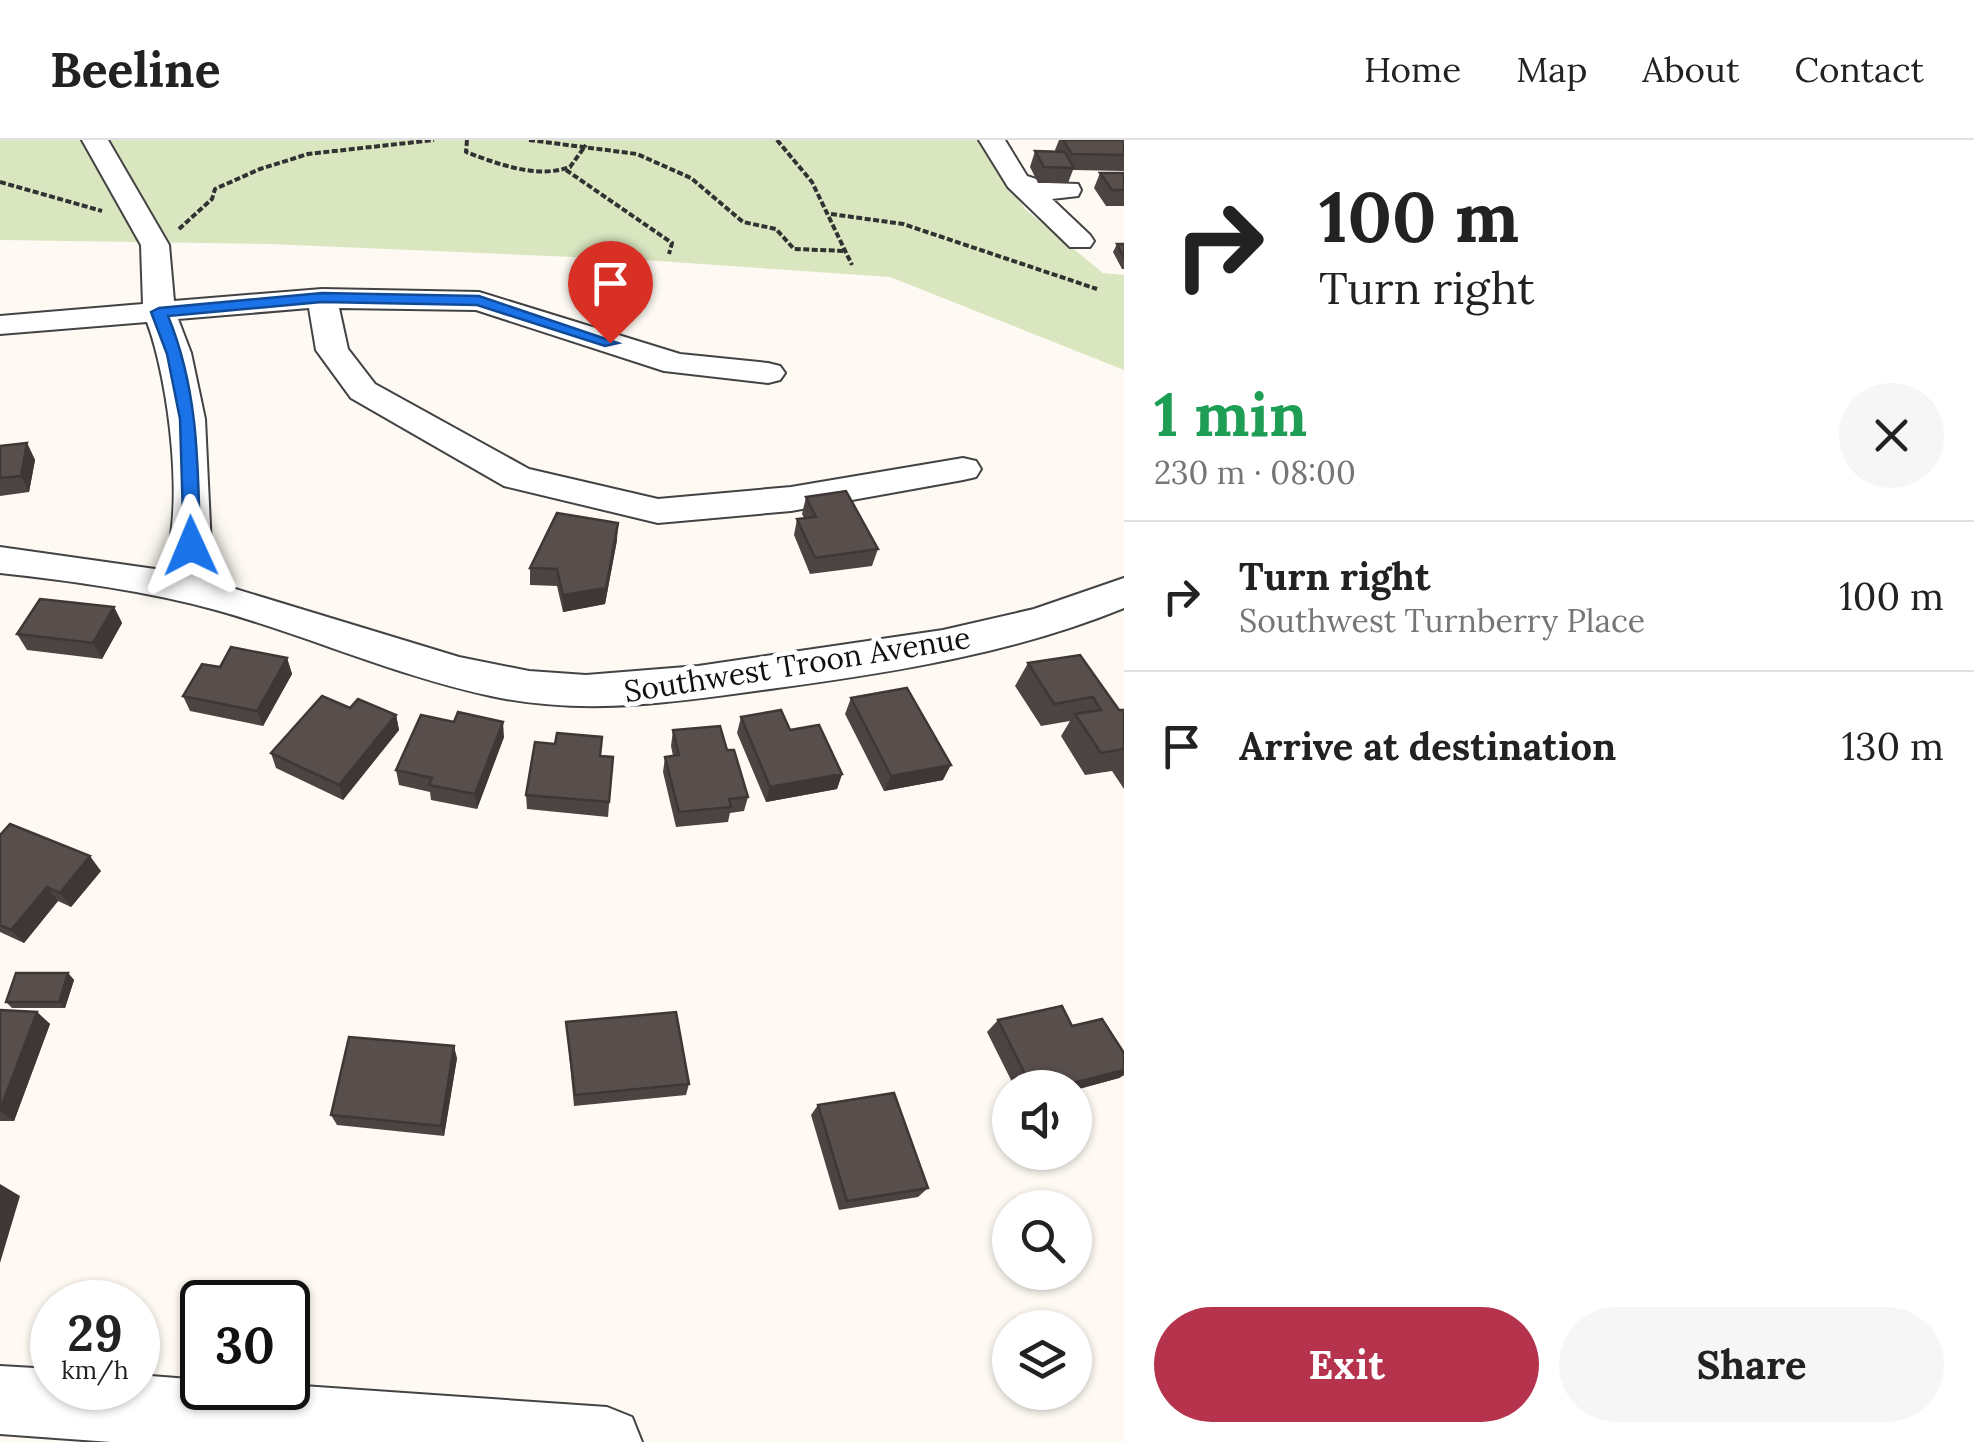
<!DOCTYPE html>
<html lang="en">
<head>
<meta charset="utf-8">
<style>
	:root { --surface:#fff; --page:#f6f6f6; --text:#222; --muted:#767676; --line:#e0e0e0; --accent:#b5334c }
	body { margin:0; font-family:Lora,serif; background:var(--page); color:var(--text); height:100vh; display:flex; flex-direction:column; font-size:38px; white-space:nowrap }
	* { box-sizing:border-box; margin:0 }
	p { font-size:32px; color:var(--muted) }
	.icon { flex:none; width:55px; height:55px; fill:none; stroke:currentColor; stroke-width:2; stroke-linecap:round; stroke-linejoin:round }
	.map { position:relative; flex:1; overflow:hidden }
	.sheet { display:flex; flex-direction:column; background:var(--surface); width:850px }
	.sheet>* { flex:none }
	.hud { background:#fff; color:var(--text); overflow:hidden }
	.buttons { position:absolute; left:992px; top:930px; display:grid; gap:20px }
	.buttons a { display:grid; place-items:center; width:100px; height:100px; border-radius:50%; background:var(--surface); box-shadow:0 2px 8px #0004; font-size:50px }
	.speed { position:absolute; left:30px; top:1140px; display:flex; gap:20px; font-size:50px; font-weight:700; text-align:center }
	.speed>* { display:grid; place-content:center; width:130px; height:130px; border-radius:50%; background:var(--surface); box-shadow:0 2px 8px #0004; line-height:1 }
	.speed small { font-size:25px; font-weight:400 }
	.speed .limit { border:5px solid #111; border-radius:15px; background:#fff; color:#111 }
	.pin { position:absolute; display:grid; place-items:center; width:85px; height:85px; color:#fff; margin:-102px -42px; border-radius:50% 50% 50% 0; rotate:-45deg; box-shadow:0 0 10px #0007 }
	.pin .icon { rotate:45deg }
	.me { position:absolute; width:110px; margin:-55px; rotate:359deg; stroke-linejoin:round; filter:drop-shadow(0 0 8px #0008) }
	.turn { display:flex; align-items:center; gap:35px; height:210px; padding:0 30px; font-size:45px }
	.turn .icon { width:130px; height:130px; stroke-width:2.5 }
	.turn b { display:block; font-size:70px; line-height:85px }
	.round { display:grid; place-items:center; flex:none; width:105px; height:105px; border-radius:52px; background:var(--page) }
	.overview { display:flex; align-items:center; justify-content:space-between; height:170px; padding:0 30px }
	h1 { font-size:60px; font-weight:800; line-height:75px; color:#1e9e55 }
	.button { display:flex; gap:20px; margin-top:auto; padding:20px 30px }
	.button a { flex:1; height:115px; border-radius:60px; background:var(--accent); color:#fff; font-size:40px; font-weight:800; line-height:115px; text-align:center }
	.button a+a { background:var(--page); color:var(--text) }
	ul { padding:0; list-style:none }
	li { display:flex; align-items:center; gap:30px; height:150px; padding:0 30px; border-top:2px solid var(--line) }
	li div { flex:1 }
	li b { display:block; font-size:38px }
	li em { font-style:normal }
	header { display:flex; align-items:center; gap:60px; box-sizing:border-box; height:140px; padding:0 50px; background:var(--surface); border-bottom:2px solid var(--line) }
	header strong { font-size:48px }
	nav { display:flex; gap:55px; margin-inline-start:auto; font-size:35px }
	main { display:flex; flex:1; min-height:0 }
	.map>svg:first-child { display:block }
	.green { fill:#d9e6bf }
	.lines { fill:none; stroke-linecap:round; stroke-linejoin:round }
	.minor-casing { stroke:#434343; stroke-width:4 }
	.path { stroke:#323232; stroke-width:4; stroke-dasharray:6 2.5; stroke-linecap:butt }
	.minor { fill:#fff; fill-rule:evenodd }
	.wall { fill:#4c4442 }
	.shaded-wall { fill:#3e3736 }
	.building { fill:#584f4d; stroke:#3e3736; stroke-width:2.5 }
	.route { fill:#1a73e8; stroke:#114b97; stroke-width:2.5 }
	.labels { text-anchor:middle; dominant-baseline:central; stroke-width:10; stroke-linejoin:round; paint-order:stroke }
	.street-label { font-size:30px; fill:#101010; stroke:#fff }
</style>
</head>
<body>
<header>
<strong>Beeline</strong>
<nav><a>Home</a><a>Map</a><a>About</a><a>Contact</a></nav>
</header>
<main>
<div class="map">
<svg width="1124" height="1302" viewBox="0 0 1124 1302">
	<rect width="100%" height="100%" fill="#fefaf3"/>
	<path class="green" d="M0 0H981L1025 69 1103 133 1124 135V230L890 137 644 120 270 104 0 100Z"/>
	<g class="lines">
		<defs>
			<path id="minor" d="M82 0H108L169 105 174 161 322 149 479 152 680 214 768 223 780 226 785 233 780 240 768 243 664 231 476 170 339 168 348 209 375 244 529 329 658 359 791 347 963 318 976 321 981 329 976 337 963 340 791 371 658 383 504 346 351 258 316 210 309 168 178 179 191 213 205 279 211 407 199 438 459 517 529 531 586 535 698 526 943 490 1034 469 1124 438V468C1014 513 895 532 777 548 681 561 588 577 491 556 397 536 309 496 216 470 146 451 73 441 0 433V407L162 430C186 372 169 241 147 182L0 194V176L143 164 141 105Z
				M979 0H1005L1027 36 1048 43 1078 44 1081 50 1078 56 1052 59 1090 95 1094 101 1090 107H1070L1008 47Z
				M0 1226 52 1229V1248H138V1235L202 1240V1248L288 1245 607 1267 632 1277 642 1302H111L0 1294Z"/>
		</defs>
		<use href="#minor" class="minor-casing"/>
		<path class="path" d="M467 0 466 12C498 24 537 39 570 27L586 5
			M529 0 637 14 691 38 743 82 776 89 794 109 845 111
			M777 0 812 42 852 125
			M566 30 672 103 669 114
			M0 42 102 71
			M831 74 903 84 1097 149
			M179 89 212 59 215 49 260 29 308 14 434 0"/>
		<use href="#minor" class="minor"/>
	</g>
	<path class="wall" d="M1059 0H1124V31L1073 30 1068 43H1038L1030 27 1035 11 1056 12 1055 10Z
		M1100 33H1124V66H1106L1094 48Z
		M1117 104H1124V129H1122L1113 112Z
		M27 303 35 320 29 352 0 356V306Z
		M806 357 878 409 872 426 810 434 794 395 797 379 804 378 802 374Z
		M617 400 605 464 563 472 557 446 530 445V428Z
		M114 467 122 483 102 519 27 510 17 494Z
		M287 518 292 534 263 586 190 571 183 556 220 527Z
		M1028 523 1119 570H1124V649L1112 631 1085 635 1061 596 1070 581 1041 586 1015 546Z
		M851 558 943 640 884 651 845 574Z
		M350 568 396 575 399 590 343 660 276 628 271 613Z
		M741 577 790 590 842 634 837 649 766 662 737 593Z
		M673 590 727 610 748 657 744 671 730 673 728 682 676 687 663 632 665 617 673 616 671 606Z
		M504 597 477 669 431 660 430 652 399 645 396 630Z
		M601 616 613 617 608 677 527 669 526 655Z
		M0 695 101 731 71 767 58 761 24 803 0 792Z
		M68 833 74 840 65 868H12L6 862Z
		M0 870 37 872 50 884 14 981H0Z
		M998 880 1072 886 1124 913V935L1119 938 1075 950V948H1015L987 892Z
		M566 882 689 944 686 955 574 966Z
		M457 918 444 996 337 985 331 975Z
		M818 965 928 1048 918 1057 839 1070 811 975Z"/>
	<path class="shaded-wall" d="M27 303 35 320 29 352 21 336Z
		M618 383 617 400 605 464 563 472V455Z
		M114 467 122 483 102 519 93 503Z
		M287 518 292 534 263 586 257 571Z
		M396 575 399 590 343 660 339 645Z
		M503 582 504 597 477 669 475 654Z
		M951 625 943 640 884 651 891 636Z
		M842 634 837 649 766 662 770 647Z
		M90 716 101 731 71 767 60 753Z
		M47 747 58 761 24 803 11 790Z
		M68 833 74 840 65 868 59 862Z
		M37 872 50 884 14 981 0 971Z
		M454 906 457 918 444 996 441 986Z
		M1124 930V935L1119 938 1075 950V948H1053Z
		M0 1044 20 1056 0 1123Z"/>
	<path class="building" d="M1063 0H1124V15L1072 14Z
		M1035 11 1065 12 1074 28 1044 27Z
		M1100 33H1124V50H1112Z
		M1117 104H1124V118Z
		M27 303 21 336 0 338V306Z
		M846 351 878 409 815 418 797 379 816 377 806 357Z
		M557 373 618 383 606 448 563 455 557 429 530 428Z
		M40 459 114 467 93 503 17 494Z
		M231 507 287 518 257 571 183 556 202 524 220 527Z
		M1080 515 1119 570H1124V609L1101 613 1075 574 1101 570 1093 557 1054 564 1028 523Z
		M907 548 951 625 891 636 851 558Z
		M322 556 350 568 358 559 396 575 339 645 271 613Z
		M781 570 790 590 819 585 842 634 770 647 741 577Z
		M458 572 503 582 475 654 429 645 432 638 396 630 421 575 454 582Z
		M720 586 727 610H734L748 657 729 659 731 667 679 672 665 617 679 615 673 590Z
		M557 593 602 597 600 616 613 617 609 662 526 655 535 602 555 604Z
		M10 684 90 716 60 753 47 747 11 790 0 785V695Z
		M16 833H68L59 862H6Z
		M1062 866 1072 886 1102 879 1124 913V930L1053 948H1032L998 880Z
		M0 870 37 872 0 970Z
		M676 872 689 944 575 955 566 882Z
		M349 897 454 906 441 986 331 975Z
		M894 953 928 1048 847 1061 818 965Z"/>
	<path class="route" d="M322 153 479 156 618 203 605 206 477 165 322 162 168 176C199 251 198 327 200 406L197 411H184L180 279 167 214 151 172 159 168Z"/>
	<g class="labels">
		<g class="street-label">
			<text transform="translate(797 524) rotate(-9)">Southwest Troon Avenue</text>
		</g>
	</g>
</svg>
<div class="buttons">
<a><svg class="icon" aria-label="sound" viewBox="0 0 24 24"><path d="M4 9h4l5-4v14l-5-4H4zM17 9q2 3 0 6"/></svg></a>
<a><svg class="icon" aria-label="search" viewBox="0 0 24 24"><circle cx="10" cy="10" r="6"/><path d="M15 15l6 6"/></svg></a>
<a><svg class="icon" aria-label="layers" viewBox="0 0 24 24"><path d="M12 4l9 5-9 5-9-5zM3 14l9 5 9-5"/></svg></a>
</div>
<div class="speed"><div>29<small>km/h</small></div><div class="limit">30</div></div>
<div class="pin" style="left:610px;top:203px;background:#d93025"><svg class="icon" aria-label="arrive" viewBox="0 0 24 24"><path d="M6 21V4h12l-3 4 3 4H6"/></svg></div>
<svg class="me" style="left:191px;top:406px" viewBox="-20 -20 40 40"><path d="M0-17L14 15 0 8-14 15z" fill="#1a73e8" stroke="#fff" stroke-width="4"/></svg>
</div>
<section class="sheet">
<div class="hud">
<div class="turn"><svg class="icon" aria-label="right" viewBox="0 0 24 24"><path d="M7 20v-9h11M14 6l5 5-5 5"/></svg><div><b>100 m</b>Turn right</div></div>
</div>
<div class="overview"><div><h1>1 min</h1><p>230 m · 08:00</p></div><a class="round"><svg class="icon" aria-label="close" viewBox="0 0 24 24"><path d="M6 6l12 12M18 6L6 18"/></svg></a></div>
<ul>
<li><svg class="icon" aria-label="right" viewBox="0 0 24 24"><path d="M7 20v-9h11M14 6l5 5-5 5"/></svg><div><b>Turn right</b><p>Southwest Turnberry Place</p></div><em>100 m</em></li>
<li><svg class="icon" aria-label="arrive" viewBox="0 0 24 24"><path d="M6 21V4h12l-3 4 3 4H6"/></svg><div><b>Arrive at destination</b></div><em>130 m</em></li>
</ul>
<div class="button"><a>Exit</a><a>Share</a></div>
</section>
</main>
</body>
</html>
